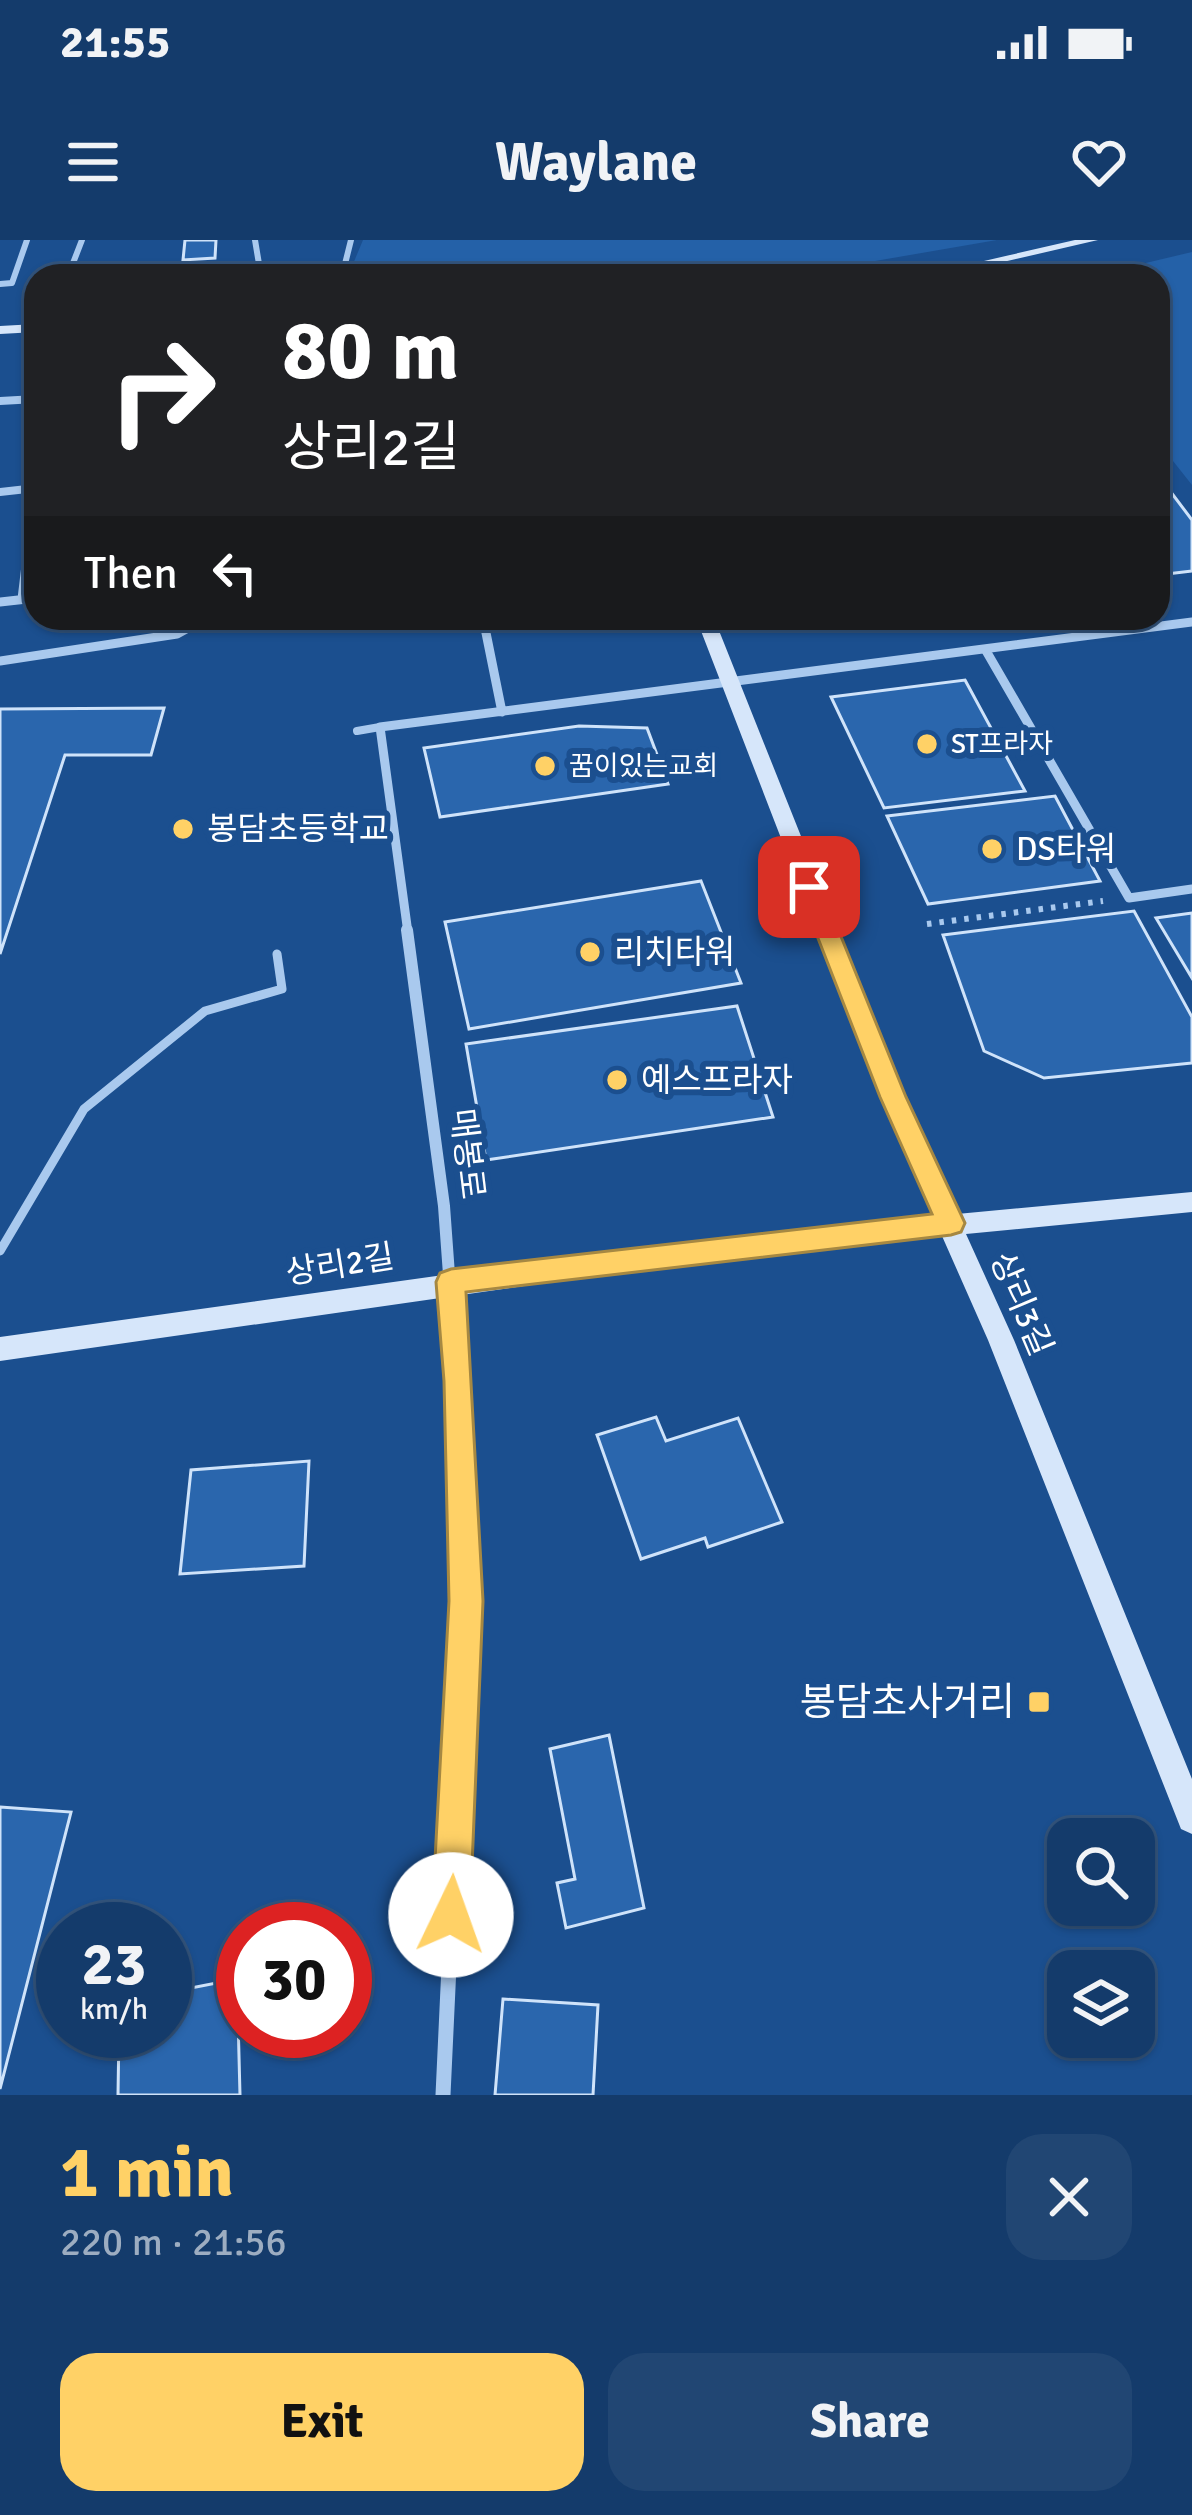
<!DOCTYPE html>
<html lang="en">
<head>
<meta charset="utf-8">
<style>
	:root { --surface:#143b6b; --page:#214673; --text:#f1f3f6; --muted:#9dadc1; --line:#33557e; --accent:#ffd166 }
	body { margin:0; font-family:Signika,"Noto Sans KR",sans-serif; background:var(--page); color:var(--text); height:100vh; display:flex; flex-direction:column; font-size:45px; white-space:nowrap }
	* { box-sizing:border-box; margin:0 }
	p { font-size:39px; color:var(--muted) }
	.icon { flex:none; width:66px; height:66px; fill:none; stroke:currentColor; stroke-width:2; stroke-linecap:round; stroke-linejoin:round }
	.map { position:relative; height:1855px; overflow:hidden }
	.drawer { display:flex; flex-direction:column; background:var(--surface); flex:1 }
	.drawer>* { flex:none }
	.guide { position:absolute; left:24px; top:24px; width:1146px; height:366px; border-radius:36px; box-shadow:0 3px 9px #0004,0 0 0 3px var(--line); background:#202124; color:#fff; overflow:hidden }
	.buttons { position:absolute; left:1047px; top:1578px; display:grid; gap:24px }
	.buttons a { display:grid; place-items:center; width:108px; height:108px; border-radius:24px; background:var(--surface); box-shadow:0 3px 9px #0004,0 0 0 3px var(--line); font-size:60px }
	.speed { position:absolute; left:36px; top:1662px; display:flex; gap:24px; font-size:60px; font-weight:700; text-align:center }
	.speed>* { display:grid; place-content:center; width:156px; height:156px; border-radius:50%; background:var(--surface); box-shadow:0 3px 9px #0004,0 0 0 3px var(--line); line-height:1 }
	.speed small { font-size:30px; font-weight:400 }
	.speed .limit { border:18px solid #d22; background:#fff; color:#111 }
	.pin { position:absolute; display:grid; place-items:center; width:102px; height:102px; color:#fff; margin:-51px; border-radius:24px; box-shadow:0 6px 18px #0006 }
	.me { position:absolute; width:132px; margin:-66px; rotate:3deg; stroke-linejoin:round; filter:drop-shadow(0 0 9px #0008) }
	.turn { display:flex; align-items:center; gap:42px; height:252px; padding:0 60px; font-size:54px }
	.turn .icon { width:156px; height:156px; stroke-width:2.5 }
	.turn b { display:block; font-size:84px; line-height:102px }
	.then { display:flex; align-items:center; height:114px; padding:0 60px; background:#0003; gap:24px; font-size:45px }
	.round { display:grid; place-items:center; flex:none; width:126px; height:126px; border-radius:36px; background:var(--page) }
	.summary { display:flex; align-items:center; justify-content:space-between; height:204px; padding:0 60px }
	h1 { font-size:72px; font-weight:800; line-height:90px; color:var(--accent) }
	.button { display:flex; gap:24px; margin-top:auto; padding:24px 60px }
	.button a { flex:1; height:138px; border-radius:36px; background:var(--accent); color:#111; font-size:48px; font-weight:800; line-height:138px; text-align:center }
	.button a+a { background:var(--page); color:var(--text) }
	.status { display:flex; justify-content:space-between; align-items:center; height:84px; padding:0 60px; background:var(--surface); direction:ltr }
	.status svg { height:33px; fill:currentColor }
	header { display:flex; justify-content:space-between; align-items:center; height:156px; padding:0 60px; background:var(--surface); font-size:54px; font-weight:800 }
	.map>svg:first-child { display:block }
	.green { fill:#2461a8 }
	.building { fill:#2a66ad; stroke:#cfe3fa; stroke-width:3 }
	.lines { fill:none; stroke-linecap:round; stroke-linejoin:round }
	.path { stroke:#a9c9ee; stroke-width:6; stroke-dasharray:4.5 8; stroke-linecap:butt }
	.lane-far2 { stroke:#a9c9ee; stroke-width:6 }
	.lane-far1 { stroke:#a9c9ee; stroke-width:8 }
	.lane { stroke:#a9c9ee; stroke-width:9 }
	.street-far3 { stroke:#a9c9ee; stroke-width:8 }
	.street-far2 { stroke:#a9c9ee; stroke-width:9 }
	.street-far1 { stroke:#a9c9ee; stroke-width:12 }
	.street { stroke:#a9c9ee; stroke-width:15 }
	.secondary { fill:#d6e6fa; fill-rule:evenodd }
	.route { fill:#ffd166; stroke:#a68842; stroke-width:3 }
	.poi-dot { fill:#ffd166; stroke:#1b4f8f; stroke-width:4.5 }
	.labels { text-anchor:middle; dominant-baseline:central; stroke-width:12; stroke-linejoin:round; paint-order:stroke }
	.far-poi-label { font-size:27px; fill:#fff; stroke:#1b4f8f; text-anchor:start }
	.poi-label { font-size:33px; fill:#fff; stroke:#1b4f8f; text-anchor:start }
	.street-label { font-size:33px; fill:#fff; stroke:#1b4f8f }
	.near-poi-label { font-size:39px; fill:#fff; stroke:#1b4f8f; text-anchor:end }
</style>
</head>
<body>
<div class="status"><b>21:55</b><svg viewBox="0 0 49 12"><path d="M0 12V9h3v3zM5 12V6h3v6zM10 12V3h3v9zM15 12V0h3v12zM26 1h20v11H26zM47 4h2v5h-2z"/></svg></div>
<header><svg class="icon" aria-label="menu" viewBox="0 0 24 24"><path d="M4 6h16M4 12h16M4 18h16"/></svg>Waylane<svg class="icon" aria-label="heart" viewBox="0 0 24 24"><path d="M12 20l-8-8c-3-5 5-10 8-4 3-6 11-1 8 4z"/></svg></header>
<div class="map">
<svg width="1192" height="1855" viewBox="0 0 1192 1855">
	<rect width="100%" height="100%" fill="#1b4f8f"/>
	<path class="green" d="M363 0H997L788 36H348Z
		M1192 12V245L1158 202V36H1091Z"/>
	<path class="building" d="M185 0H216L215 18 183 20Z
		M1158 235 1192 280V331L1158 335Z
		M965 440 1025 551 884 568 831 457Z
		M164 468 151 515H65L0 714V469Z
		M579 486 647 488 668 544 440 577 424 508Z
		M1055 556 1100 641 928 664 887 576Z
		M701 641 741 743 469 789 445 682Z
		M1134 671 1192 777V823L1044 838 984 811 943 695Z
		M1192 673V738L1156 678Z
		M737 766 773 877 486 920 466 804Z
		M656 1177 666 1201 738 1178 782 1282 708 1307 705 1298 641 1319 597 1195Z
		M309 1221 304 1326 180 1334 191 1230Z
		M609 1495 644 1668 566 1688 557 1643 575 1639 550 1509Z
		M0 1567 71 1572 0 1849Z
		M237 1739 240 1855H118L119 1791H165V1753Z
		M503 1759 598 1765 593 1855H495Z"/>
	<g class="lines">
		<path class="path" d="M927 684 1103 661"/>
		<path class="lane-far2" d="M255 0 261 36
			M68 36 82 0
			M342 36 351 0
			M0 44 12 43 27 0"/>
		<path class="lane-far1" d="M357 491 380 487"/>
		<path class="lane" d="M0 1011 84 869 205 771 282 749 277 714"/>
		<path class="street-far3" d="M0 161 36 159
			M0 252 36 248
			M28 303 36 235"/>
		<path class="street-far2" d="M22 359 29 300
			M0 362 36 358
			M483 378 502 472
			M985 409 1129 658 1192 649
			M0 421 177 394 206 378
			M408 693 380 487 1192 382"/>
		<path class="street-far1" d="M407 690 444 966 461 1199"/>
		<path class="street" d="M443 1855 466 1361 461 1196"/>
		<path class="secondary" d="M1075 0H1098L943 36H919Z
			M36 84V92L0 94V86Z
			M696 378H714L905 857 957 974 1192 952V972L966 994 1014 1100 1192 1539V1594L1181 1589 988 1100 942 996 615 1033 0 1121V1097L615 1011 933 975 881 857Z"/>
	</g>
	<path class="route" d="M809 639 821 647 906 857 965 983 961 992 951 995 466 1052 483 1361 470 1675 465 1689 451 1694 438 1689 432 1675 449 1361 444 1141 436 1042 440 1033 451 1029 932 974 880 857 798 647Z"/>
	<g class="poi-dot">
		<circle cx="927" cy="504" r="12"/>
		<circle cx="545" cy="526" r="12"/>
		<circle cx="183" cy="589" r="12"/>
		<circle cx="992" cy="609" r="12"/>
		<circle cx="590" cy="712" r="12"/>
		<circle cx="617" cy="840" r="12"/>
		<rect x="1027" y="1450" width="24" height="24" rx="6"/>
	</g>
	<g class="labels">
		<g class="far-poi-label">
			<text x="951" y="504">ST프라자</text>
			<text x="569" y="526">꿈이있는교회</text>
		</g>
		<g class="poi-label">
			<text x="207" y="589">봉담초등학교</text>
			<text x="1016" y="609">DS타워</text>
			<text x="614" y="712">리치타워</text>
			<text x="641" y="840">예스프라자</text>
		</g>
		<g class="street-label">
			<text transform="translate(467 914) rotate(83)">매봉로</text>
			<text transform="translate(340 1025) rotate(-9)">상리2길</text>
			<text transform="translate(1021 1064) rotate(67)">상리3길</text>
		</g>
		<g class="near-poi-label">
			<text x="1015" y="1462">봉담초사거리</text>
		</g>
	</g>
</svg>
<div class="buttons">
<a><svg class="icon" aria-label="search" viewBox="0 0 24 24"><circle cx="10" cy="10" r="6"/><path d="M15 15l6 6"/></svg></a>
<a><svg class="icon" aria-label="layers" viewBox="0 0 24 24"><path d="M12 4l9 5-9 5-9-5zM3 14l9 5 9-5"/></svg></a>
</div>
<div class="speed"><div>23<small>km/h</small></div><div class="limit">30</div></div>
<div class="pin" style="left:809px;top:647px;background:#d93025"><svg class="icon" aria-label="arrive" viewBox="0 0 24 24"><path d="M6 21V4h12l-3 4 3 4H6"/></svg></div>
<svg class="me" style="left:451px;top:1675px" viewBox="-20 -20 40 40"><circle r="19" fill="#fff"/><path d="M0-13L10 11 0 6-10 11z" fill="#ffd166"/></svg>
<div class="guide">
<div class="turn"><svg class="icon" aria-label="right" viewBox="0 0 24 24"><path d="M7 20v-9h11M14 6l5 5-5 5"/></svg><div><b>80 m</b>상리2길</div></div>
<div class="then">Then<svg class="icon" aria-label="left" viewBox="0 0 24 24"><path d="M17 20v-9H6M10 6l-5 5 5 5"/></svg></div>
</div>
</div>
<section class="drawer">
<div class="summary"><div><h1>1 min</h1><p>220 m · 21:56</p></div><a class="round"><svg class="icon" aria-label="close" viewBox="0 0 24 24"><path d="M6 6l12 12M18 6L6 18"/></svg></a></div>
<div class="button"><a>Exit</a><a>Share</a></div>
</section>
</body>
</html>
